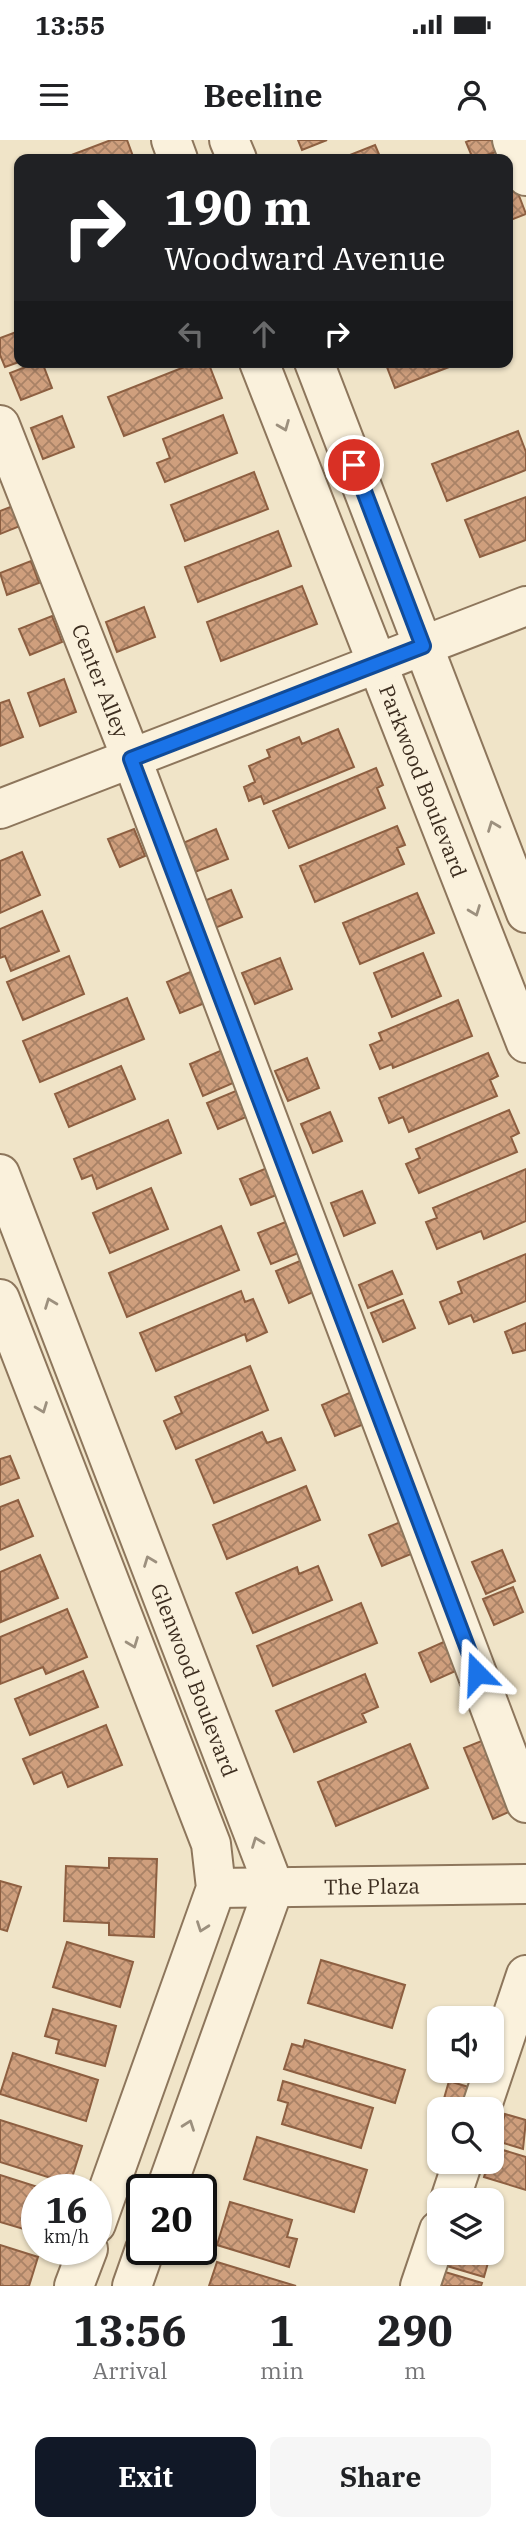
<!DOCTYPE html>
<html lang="en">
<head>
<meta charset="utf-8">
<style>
	:root { --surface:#fff; --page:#f6f6f6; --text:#202124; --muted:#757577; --accent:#111827 }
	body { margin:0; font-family:"IBM Plex Serif",serif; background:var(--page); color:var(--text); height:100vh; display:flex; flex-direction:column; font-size:26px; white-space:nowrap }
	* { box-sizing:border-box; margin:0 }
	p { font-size:23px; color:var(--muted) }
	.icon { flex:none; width:38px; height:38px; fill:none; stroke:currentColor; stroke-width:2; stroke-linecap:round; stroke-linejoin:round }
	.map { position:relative; height:2146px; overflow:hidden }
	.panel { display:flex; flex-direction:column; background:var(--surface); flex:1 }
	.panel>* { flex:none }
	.hud { position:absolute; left:14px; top:14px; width:499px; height:214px; border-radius:14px; box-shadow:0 2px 5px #0004; background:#202124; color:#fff; overflow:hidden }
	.buttons { position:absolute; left:427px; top:1866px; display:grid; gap:14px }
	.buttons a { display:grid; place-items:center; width:77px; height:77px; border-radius:14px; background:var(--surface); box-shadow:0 2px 5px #0004; font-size:35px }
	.speed { position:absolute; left:21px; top:2034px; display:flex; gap:14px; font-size:35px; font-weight:700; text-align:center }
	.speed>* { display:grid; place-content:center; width:91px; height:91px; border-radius:50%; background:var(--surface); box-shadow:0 2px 5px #0004; line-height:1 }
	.speed small { font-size:18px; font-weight:400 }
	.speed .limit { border:4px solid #111; border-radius:10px; background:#fff; color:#111 }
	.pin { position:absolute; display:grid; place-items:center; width:60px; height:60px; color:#fff; margin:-30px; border:4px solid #fff; border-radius:50%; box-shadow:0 2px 7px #0007 }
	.me { position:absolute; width:77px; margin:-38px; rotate:339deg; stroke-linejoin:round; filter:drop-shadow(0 0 5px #0008) }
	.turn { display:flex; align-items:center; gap:24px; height:147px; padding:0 35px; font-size:32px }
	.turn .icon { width:91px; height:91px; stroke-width:2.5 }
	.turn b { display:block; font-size:49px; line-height:60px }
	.lanes { display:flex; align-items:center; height:66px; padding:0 35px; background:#0003; justify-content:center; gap:35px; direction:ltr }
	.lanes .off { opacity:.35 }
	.eta { display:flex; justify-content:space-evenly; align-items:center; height:119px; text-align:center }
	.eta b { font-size:42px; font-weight:700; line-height:49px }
	.action { display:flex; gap:14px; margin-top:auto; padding:14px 35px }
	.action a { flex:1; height:80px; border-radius:14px; background:var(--accent); color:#fff; font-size:28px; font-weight:700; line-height:80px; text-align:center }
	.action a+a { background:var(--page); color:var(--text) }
	.status { display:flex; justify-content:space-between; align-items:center; height:49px; padding:0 35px; background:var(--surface); direction:ltr }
	.status svg { height:19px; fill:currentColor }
	header { display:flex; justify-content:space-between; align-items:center; height:91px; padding:0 35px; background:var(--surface); font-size:32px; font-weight:700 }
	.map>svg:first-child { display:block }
	.building { fill:url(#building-cross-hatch); stroke:#8d5f41; stroke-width:2 }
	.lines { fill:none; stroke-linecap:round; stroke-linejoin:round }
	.minor-casing { stroke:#8d765c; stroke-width:42 }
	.minor { stroke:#faf1dc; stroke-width:38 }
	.oneway { stroke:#9c907e }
	.route-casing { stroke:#114b97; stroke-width:18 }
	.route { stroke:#1a73e8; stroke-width:12 }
	.labels { text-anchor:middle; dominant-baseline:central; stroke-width:7; stroke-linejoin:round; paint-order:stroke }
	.street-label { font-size:21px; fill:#3d2e20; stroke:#f7eed8 }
</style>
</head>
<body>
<div class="status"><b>13:55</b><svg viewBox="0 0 49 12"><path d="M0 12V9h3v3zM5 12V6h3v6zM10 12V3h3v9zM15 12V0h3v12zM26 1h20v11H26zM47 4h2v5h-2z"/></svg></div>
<header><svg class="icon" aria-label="menu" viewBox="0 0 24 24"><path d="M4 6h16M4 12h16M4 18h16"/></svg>Beeline<svg class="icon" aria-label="person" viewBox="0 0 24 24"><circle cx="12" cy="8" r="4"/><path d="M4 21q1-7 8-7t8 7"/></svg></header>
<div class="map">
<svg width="526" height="2146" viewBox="0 0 526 2146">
	<defs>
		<pattern id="building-cross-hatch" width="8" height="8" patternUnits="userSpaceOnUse" patternTransform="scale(1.75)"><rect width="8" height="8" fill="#cf9f7d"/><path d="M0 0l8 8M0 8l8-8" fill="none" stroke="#a98266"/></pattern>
	</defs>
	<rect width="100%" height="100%" fill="#f0e4c8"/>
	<path class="building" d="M111 0H127L134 19H61Z
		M298 0H327L302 10Z
		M471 0H499L503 10 473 19 466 2Z
		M375 5 381 19H340Z
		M513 40 526 74 508 81V42Z
		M19 191V222L5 227 0 215V198Z
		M38 222H42L52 248 21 260 10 233Z
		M197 222H208L222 258 124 296 108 257Z
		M385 222H462L395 248Z
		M223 275 237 313 165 342 157 323 170 318 163 299Z
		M62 276 74 307 43 319 31 288Z
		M518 291 526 312V330L447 361 432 324Z
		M254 332 268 369 185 401 171 365Z
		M526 357V400L480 417 465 380Z
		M18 364 25 384 0 394V371Z
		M278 391 291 426 198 462 185 427Z
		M31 421 39 443 7 455 0 433Z
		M302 446 317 484 221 521 207 482Z
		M144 467 155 497 117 512 106 482Z
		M52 476 62 502 30 515 19 489Z
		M64 539 76 572 40 586 28 553Z
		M9 560 23 597 0 606V563Z
		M338 589 354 627 264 664 261 656 249 661 244 647 255 642 249 626 270 617 267 610 299 597 302 604Z
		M376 628 383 645 377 648 385 668 289 708 273 671Z
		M397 686 405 705 397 708 404 724 315 762 300 726Z
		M134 689 145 716 120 727 108 699Z
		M216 689 228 719 195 732 183 703Z
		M22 712 40 755 0 773V721Z
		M231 750 242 777 215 788 204 761Z
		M417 753 434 793 360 824 343 783Z
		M42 771 59 811 11 831 5 816 0 818V789Z
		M423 813 441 856 392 877 374 833Z
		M69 816 84 854 23 880 7 842Z
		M280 818 292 849 255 864 242 833Z
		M197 829 210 861 180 873 167 842Z
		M127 858 144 899 40 942 23 901Z
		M458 860 472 896 393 928 392 924 380 929 370 905 382 900 379 893Z
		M227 908 240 940 203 956 190 924Z
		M488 913 498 936 490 940 497 956 409 992 403 977 389 983 379 958Z
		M307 918 319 948 288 961 275 931Z
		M121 926 135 959 69 987 55 954Z
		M243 948 253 974 218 989 207 963Z
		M509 970 519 993 511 997 517 1012 419 1053 406 1024 420 1018 416 1009Z
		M330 972 342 1001 313 1013 301 984Z
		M168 980 181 1013 97 1049 92 1035 82 1039 74 1019Z
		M272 1026 284 1052 251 1065 240 1039Z
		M526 1029V1081L484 1099 481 1091 437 1109 426 1082 437 1078 433 1068Z
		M151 1048 168 1089 110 1113 93 1073Z
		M362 1051 375 1083 344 1096 331 1063Z
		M293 1079 306 1110 271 1124 258 1093Z
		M221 1086 239 1130 127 1177 109 1133Z
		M526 1114V1161L474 1182 471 1175 449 1184 440 1162 462 1153 458 1142Z
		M307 1118 320 1149 289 1163 276 1131Z
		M392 1131 402 1154 368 1168 359 1145Z
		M241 1151 245 1162 253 1159 267 1192 247 1201 245 1194 156 1231 140 1193Z
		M403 1160 415 1188 383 1202 371 1173Z
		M526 1183V1210L513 1213 505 1192Z
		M250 1226 268 1270 176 1309 164 1281 182 1273 175 1257Z
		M356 1250 369 1282 335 1296 322 1265Z
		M262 1292 267 1303 281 1298 295 1330 214 1363 196 1320Z
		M10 1316 19 1338 0 1345V1319Z
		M306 1346 320 1380 227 1419 213 1385Z
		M18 1360 33 1396 0 1410V1367Z
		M403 1381 416 1412 382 1426 369 1395Z
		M502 1410 515 1441 486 1454 472 1422Z
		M40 1415 58 1458 1 1482 0 1432Z
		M318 1426 332 1460 253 1493 236 1453 297 1427 299 1434Z
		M513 1447 523 1472 494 1485 483 1459Z
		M361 1463 377 1503 273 1546 257 1506Z
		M67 1469 87 1517 46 1534 43 1527 0 1544V1497Z
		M448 1500 460 1529 431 1542 419 1513Z
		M83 1531 98 1567 30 1595 15 1559Z
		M365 1534 378 1567 362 1574 366 1582 294 1612 276 1571Z
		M106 1585 122 1625 68 1647 62 1632 34 1644 23 1619Z
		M494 1596 522 1666 493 1679 464 1608Z
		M410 1604 428 1648 336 1686 318 1642Z
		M109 1718 157 1719 154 1797 109 1795V1783L64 1781 66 1726 109 1728Z
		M0 1741 21 1747 7 1791 0 1789Z
		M67 1802 133 1822 120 1867 53 1847Z
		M321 1820 405 1845 392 1888 308 1863Z
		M53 1869 116 1886 105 1926 56 1913 59 1900 45 1896Z
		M305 1900 405 1930 395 1963 284 1929 292 1904 303 1907Z
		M13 1913 98 1940 86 1981 0 1954Z
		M452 1930H484L480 1942 451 1933Z
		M283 1941 373 1968 361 2008 282 1984 288 1963 278 1960Z
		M449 1941 478 1950 472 1969H441Z
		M505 1974 526 1980 523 2009 497 2001Z
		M0 1980 82 2006 70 2044 0 2022Z
		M257 1997 367 2030 354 2072 244 2039Z
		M493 2007 526 2017V2050L484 2037 489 2021H492Z
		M0 2035 44 2049H37V2093L0 2082Z
		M230 2062 292 2080 287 2097 297 2099 289 2127 217 2105Z
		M0 2105 38 2117 29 2146H0Z
		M452 2112H491L484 2137 447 2126Z
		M217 2122 296 2146H209Z
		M445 2132 482 2143 481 2146H441Z"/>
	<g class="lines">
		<defs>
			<g id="minor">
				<path d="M171 0 178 19"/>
				<path d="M229 0 237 19"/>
				<path d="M512 0 526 36"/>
				<path id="s1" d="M259 222 526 903"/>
				<path d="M314 222 526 773"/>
				<path id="s2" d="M0 285 134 625 526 1663"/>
				<path d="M0 669 526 466"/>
				<path id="s3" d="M0 1034 274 1747 166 2049"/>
				<path d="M0 1159 211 1704 216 1748 96 2084"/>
				<path id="s4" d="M216 1748 526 1744"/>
				<path d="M481 1969 526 1835"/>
				<path d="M450 2060 463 2021"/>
				<path d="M74 2146 88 2109"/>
				<path d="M132 2146 145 2109"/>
				<path d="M420 2146 439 2090"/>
			</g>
		</defs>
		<use href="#minor" class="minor-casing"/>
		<use href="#minor" class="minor"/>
	</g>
	<defs><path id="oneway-chevron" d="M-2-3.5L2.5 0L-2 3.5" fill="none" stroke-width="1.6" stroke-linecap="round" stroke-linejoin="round" transform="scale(1.75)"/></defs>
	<g class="oneway">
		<use href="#oneway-chevron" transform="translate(284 286) rotate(68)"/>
		<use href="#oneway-chevron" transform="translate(493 686) rotate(-111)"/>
		<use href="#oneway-chevron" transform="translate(475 771) rotate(69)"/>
		<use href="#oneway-chevron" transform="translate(50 1163) rotate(-111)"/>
		<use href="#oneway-chevron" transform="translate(42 1268) rotate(69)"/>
		<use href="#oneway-chevron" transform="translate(149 1421) rotate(-111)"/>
		<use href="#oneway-chevron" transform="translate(133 1503) rotate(69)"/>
		<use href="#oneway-chevron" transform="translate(257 1702) rotate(-111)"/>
		<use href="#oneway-chevron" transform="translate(202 1787) rotate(110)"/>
		<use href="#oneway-chevron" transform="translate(189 1985) rotate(-70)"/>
	</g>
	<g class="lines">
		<defs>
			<path id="route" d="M354 325 423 506 131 619 477 1533"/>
		</defs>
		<use href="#route" class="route-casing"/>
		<use href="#route" class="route"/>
	</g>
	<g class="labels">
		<g class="street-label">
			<text stroke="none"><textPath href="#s2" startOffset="275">Center Alley</textPath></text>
			<text stroke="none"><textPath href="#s1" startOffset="450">Parkwood Boulevard</textPath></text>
			<text stroke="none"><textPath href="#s3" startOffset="542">Glenwood Boulevard</textPath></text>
			<text stroke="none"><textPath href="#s4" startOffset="156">The Plaza</textPath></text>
		</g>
	</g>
</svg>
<div class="buttons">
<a><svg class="icon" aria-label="sound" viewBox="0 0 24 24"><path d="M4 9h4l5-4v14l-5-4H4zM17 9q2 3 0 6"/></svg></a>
<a><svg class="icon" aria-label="search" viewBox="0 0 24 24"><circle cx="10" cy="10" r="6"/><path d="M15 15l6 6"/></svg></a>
<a><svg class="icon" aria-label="layers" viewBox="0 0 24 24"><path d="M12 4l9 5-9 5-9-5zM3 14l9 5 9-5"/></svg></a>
</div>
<div class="speed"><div>16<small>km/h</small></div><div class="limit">20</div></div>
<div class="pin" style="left:354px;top:325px;background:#d93025"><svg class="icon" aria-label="arrive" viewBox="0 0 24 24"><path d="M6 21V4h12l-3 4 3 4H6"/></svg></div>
<svg class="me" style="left:477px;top:1533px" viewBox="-20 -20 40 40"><path d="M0-17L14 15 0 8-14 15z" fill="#1a73e8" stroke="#fff" stroke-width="4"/></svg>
<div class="hud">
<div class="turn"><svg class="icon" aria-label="right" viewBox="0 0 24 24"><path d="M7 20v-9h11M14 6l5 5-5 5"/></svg><div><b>190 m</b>Woodward Avenue</div></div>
<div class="lanes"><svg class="icon off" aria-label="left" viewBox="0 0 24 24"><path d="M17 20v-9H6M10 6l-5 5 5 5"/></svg><svg class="icon off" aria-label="ahead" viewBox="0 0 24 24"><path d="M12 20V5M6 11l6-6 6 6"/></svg><svg class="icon" aria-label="right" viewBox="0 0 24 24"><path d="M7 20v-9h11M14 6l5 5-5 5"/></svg></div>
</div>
</div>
<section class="panel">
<div class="eta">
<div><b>13:56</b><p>Arrival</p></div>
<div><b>1</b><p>min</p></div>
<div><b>290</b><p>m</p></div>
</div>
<div class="action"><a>Exit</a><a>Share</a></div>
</section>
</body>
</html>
